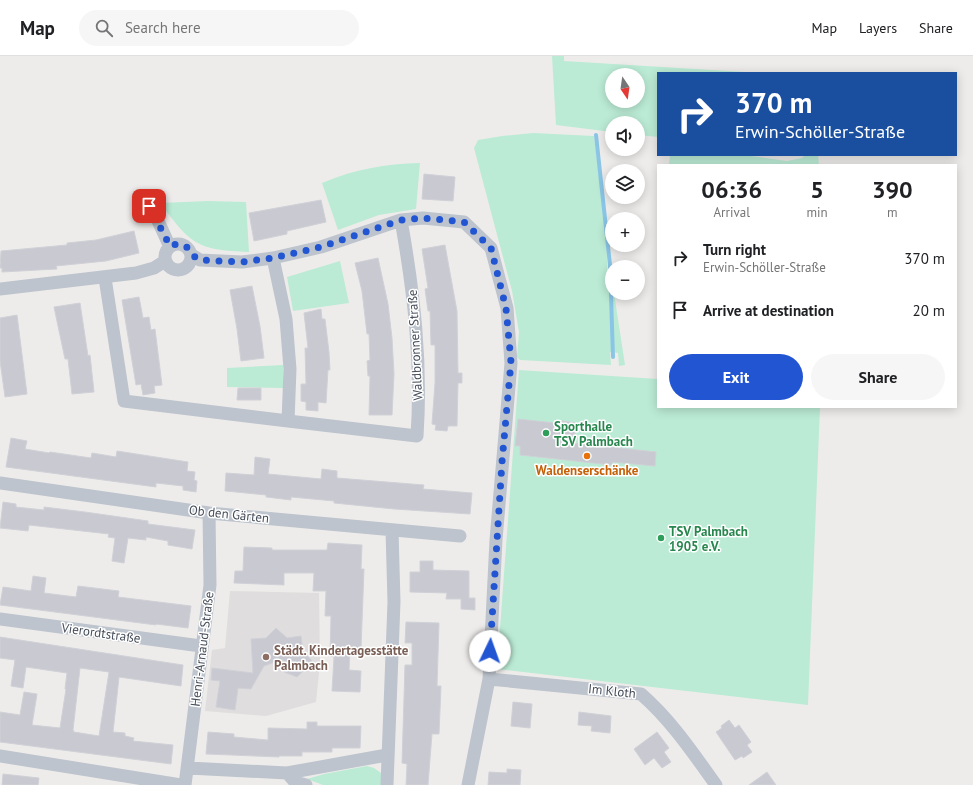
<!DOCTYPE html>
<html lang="en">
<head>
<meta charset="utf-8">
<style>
	:root { --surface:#fff; --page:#f6f6f6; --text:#202124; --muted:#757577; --line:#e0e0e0; --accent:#2255d2 }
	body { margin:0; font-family:"PT Sans",sans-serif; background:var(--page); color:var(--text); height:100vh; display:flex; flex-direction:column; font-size:15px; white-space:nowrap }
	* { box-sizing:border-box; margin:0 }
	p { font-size:13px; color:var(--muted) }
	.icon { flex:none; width:22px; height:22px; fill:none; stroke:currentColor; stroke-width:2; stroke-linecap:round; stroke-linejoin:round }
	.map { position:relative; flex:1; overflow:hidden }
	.sheet { position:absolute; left:657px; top:108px; width:300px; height:244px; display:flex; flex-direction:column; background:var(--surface); border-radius:0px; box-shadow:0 2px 10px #0003 }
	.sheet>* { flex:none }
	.guide { position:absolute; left:657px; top:16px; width:300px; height:84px; border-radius:0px; box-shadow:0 2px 10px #0003; background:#1a4fa0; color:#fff; overflow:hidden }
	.needle { width:26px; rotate:167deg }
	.buttons { position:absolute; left:605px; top:12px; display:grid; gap:8px }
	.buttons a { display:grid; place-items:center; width:40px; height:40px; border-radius:50%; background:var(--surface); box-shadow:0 2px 10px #0003; font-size:20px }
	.pin { position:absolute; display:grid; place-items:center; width:34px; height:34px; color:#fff; margin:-17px; border-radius:8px; box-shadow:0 2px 6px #0006 }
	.me { position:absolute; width:44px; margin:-22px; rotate:3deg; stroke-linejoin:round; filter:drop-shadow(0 0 3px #0008) }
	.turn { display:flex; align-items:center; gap:14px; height:84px; padding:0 12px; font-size:18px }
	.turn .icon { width:52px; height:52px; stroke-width:2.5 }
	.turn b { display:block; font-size:28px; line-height:34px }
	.eta { display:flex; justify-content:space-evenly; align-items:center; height:68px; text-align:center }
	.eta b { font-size:24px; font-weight:800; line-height:28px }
	.primary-button { display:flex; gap:8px; margin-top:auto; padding:8px 12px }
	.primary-button a { flex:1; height:46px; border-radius:24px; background:var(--accent); color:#fff; font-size:16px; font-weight:800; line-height:46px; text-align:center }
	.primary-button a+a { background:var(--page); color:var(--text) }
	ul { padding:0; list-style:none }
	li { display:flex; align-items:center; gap:12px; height:52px; padding:0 12px }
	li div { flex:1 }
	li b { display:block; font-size:15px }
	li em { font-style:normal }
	header { display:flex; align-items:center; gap:24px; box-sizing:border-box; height:56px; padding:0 20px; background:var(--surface); border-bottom:1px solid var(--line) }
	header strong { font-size:19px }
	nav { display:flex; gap:22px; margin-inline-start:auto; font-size:14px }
	.search { width:280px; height:36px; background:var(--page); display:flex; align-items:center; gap:10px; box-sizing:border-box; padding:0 14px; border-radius:22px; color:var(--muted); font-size:15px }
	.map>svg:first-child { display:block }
	.education { fill:#dfdddd }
	.green { fill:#bbebd5; fill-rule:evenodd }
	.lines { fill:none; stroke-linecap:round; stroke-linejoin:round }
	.stream { stroke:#8ac5e6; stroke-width:4 }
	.building { fill:#c9cad1; stroke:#d0d1d7; fill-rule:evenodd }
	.minor { stroke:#bdc4cd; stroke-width:13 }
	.route { stroke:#2255d2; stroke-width:7; stroke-dasharray:0 12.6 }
	.leisure-dot { fill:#2e9e5b; stroke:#fff; stroke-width:1.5 }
	.food-dot { fill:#e8710a; stroke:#fff; stroke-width:1.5 }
	.education-dot { fill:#8d6e63; stroke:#fff; stroke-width:1.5 }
	.labels { text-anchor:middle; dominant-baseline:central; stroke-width:3; stroke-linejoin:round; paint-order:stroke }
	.street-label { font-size:13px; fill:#454c58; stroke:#fff }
	.leisure-label { font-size:13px; font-weight:bold; fill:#27864d; stroke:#fff; text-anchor:start }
	.food-label { font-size:13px; font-weight:bold; fill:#c56008; stroke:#fff }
	.education-label { font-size:13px; font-weight:bold; fill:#785e54; stroke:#fff; text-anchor:start }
</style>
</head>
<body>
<header>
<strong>Map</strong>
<div class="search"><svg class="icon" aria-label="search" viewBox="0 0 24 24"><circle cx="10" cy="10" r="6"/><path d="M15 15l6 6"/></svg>Search here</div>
<nav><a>Map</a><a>Layers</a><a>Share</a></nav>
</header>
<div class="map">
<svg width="973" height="729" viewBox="0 0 973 729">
	<rect width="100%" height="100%" fill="#eeeceb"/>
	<path class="education" d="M230 535 319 537 320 608 316 646 266 660 205 655 212 594 225 592Z"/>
	<path class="green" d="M552 0H564V5L761 17H658V81L638 79V67H612V76L556 69ZM612 19H638V45H612Z
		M533 77 594 80 606 174 608 233H612V237H614L625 309 619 310 618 297 610 296 611 309 520 304 517 301 519 276 512 235 474 92 478 84 502 80Z
		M670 99H744L787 105 802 102 805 99H818L819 109H669Z
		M420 107 416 153 379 159 338 174 322 127C355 113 385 108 420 107Z
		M208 145 246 146 249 196C196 194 191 188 160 147Z
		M340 205 349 247 293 255 287 221Z
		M283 309V332L227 331V312Z
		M519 314 658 323V351H820L808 649 497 613Z
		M367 710 374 712 381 717 384 729H323L307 723 324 718Z"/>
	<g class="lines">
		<path class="stream" d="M596 79 610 209 613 301"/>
	</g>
	<path class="building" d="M424 118 455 121 453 145 422 143Z
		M321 144 326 166 287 175V178L254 185 249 157Z
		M134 175 139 197 106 205 56 210 57 213 2 216V212H0L1 195 67 189V187L96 184Z
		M445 189 457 255 458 317H462V327H458L457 370H448L447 375 435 374 436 369 432 368 435 327V289H431L430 255H428L425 233 428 232 422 193Z
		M378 202 388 248 392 282 394 318 392 359H369L370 320H368L367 305 370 304 369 278H367L362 235 355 207Z
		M252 230 260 270 264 302 241 305 237 273 230 234Z
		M139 241 143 262 149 261 151 274 155 273 162 329 154 330 155 337 143 339 141 328 136 329 122 244Z
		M80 247 88 300 90 299 94 336 72 338 68 303H65L54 251Z
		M321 253 322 263H325L329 296 330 314H328L326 347 318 346V355L306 354V346L301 345V328H306L305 292H308L304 257Z
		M17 259 27 338 5 341 0 305V262Z
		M238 332H261V344H237Z
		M518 363 555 367V364L576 367 574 387 656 396 655 410 612 406V409L520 399V390H515Z
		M11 382 27 385 25 393 49 397 50 396 91 402 92 397 116 401 117 395 188 406 187 415 195 416 194 424 197 425 196 436 183 434V430L156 427V431L6 411Z
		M255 401 270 403 268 418 321 423 322 413 337 415V422L424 429 423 433 472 437 470 458 394 453 334 447V445L291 441V444L266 441V439L225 435 226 417 254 419Z
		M3 446 16 448V451L44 454V451L85 456 148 465V468L195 474 192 493 168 489V485L146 481V484L128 482 124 507 112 505 115 482 108 481 109 478 29 469 28 475 0 472Z
		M328 487 362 489 361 513H364L361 593H350L349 614 361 615 360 636 332 635 334 601 330 600 331 560H325L326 535H313L314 517H284V529L234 527 235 515H243L244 491 272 492V494H327Z
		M420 505H433V514L469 515V542H475V554L461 553V543H446L447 537 410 536V516H420Z
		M33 520 46 522 44 537 76 541 78 530 119 535 118 541 191 550 188 572 156 568V569L0 549 3 531 31 535Z
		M406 566 439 567 437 630H441L439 678H432L428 729H406L407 708 402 707 405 609H412V587H405Z
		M276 572 287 582 301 580 303 595 313 606 297 621 284 616 283 603 264 610 251 633 238 632 235 654 216 651 220 625 211 624 212 612 253 617 251 583 266 582Z
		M0 581 183 609 181 630 119 621 116 649 113 676 125 677V680L134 682 133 685 173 689 171 708 0 686V656L20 659 24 636 37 638 32 669 60 672 66 633H65L67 617 26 611 23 632 11 630 15 604 0 602ZM80 612 109 616 99 680 74 676 73 674Z
		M513 646 532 648 530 672 511 670Z
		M579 656 611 660 610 677 591 675 592 670 578 669Z
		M729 664 735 672 739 669 751 686 747 689 752 696 743 702 742 700 735 704 716 676 722 672 721 670Z
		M307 666H317V670H361L360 692H332V696H302V700H279V701L206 698 208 676 234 678V681L268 684V672L307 673Z
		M657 676 669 692 664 696 671 706 662 712 654 702 645 709 634 693Z
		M507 713 521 714 520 729H488L489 716 507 717Z
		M767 716 776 729H749Z
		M3 718 39 722 38 729H2Z"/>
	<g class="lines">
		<path class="minor" d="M148 143 170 191
			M165 201a13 13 0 1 1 26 0a13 13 0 1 1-26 0Z
			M192 199 200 204 242 206 273 202 321 191 401 164 423 162 464 166 491 192 507 252 511 307 496 484 489 623 468 729
			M105 222 124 345 288 365 290 313 286 263 273 202
			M0 233 136 217 154 212 165 205
			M288 365 417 380C422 307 414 237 401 164
			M0 427 209 457 460 480
			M0 563 201 590
			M489 623 641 638C671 664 693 697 716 729
			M0 700 181 729
			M188 712 287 717 387 699
			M287 717 295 726 306 729
			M185 729 210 529 209 457
			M387 729 394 546 392 474"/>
	</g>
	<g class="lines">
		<path class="route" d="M149 150 170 190C179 186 188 188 192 199L200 204 242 206 273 202 321 191 401 164 423 162 464 166 491 192 506 252 511 306 502 406 490 595"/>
	</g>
	<g class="leisure-dot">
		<circle cx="546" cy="377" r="4"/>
		<circle cx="661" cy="482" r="4"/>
	</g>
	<circle class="food-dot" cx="587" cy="400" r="4"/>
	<circle class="education-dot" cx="266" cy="601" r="4"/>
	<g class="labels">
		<g class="street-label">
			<text transform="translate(415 289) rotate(-93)">Waldbronner Straße</text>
			<text transform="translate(229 458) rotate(6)">Ob den Gärten</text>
			<text transform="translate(101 577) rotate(8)">Vierordtstraße</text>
			<text transform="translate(202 593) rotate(-83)">Henri-Arnaud-Straße</text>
			<text transform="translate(612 635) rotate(6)">Im Kloth</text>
		</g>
		<g class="leisure-label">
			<text x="554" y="370">Sporthalle<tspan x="554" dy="15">TSV Palmbach</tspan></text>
			<text x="669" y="475">TSV Palmbach<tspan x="669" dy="15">1905 e.V.</tspan></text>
		</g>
		<g class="food-label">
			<text x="587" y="414">Waldenserschänke</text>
		</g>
		<g class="education-label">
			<text x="274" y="594">Städt. Kindertagesstätte<tspan x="274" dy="15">Palmbach</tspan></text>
		</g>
	</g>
</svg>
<div class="buttons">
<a><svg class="needle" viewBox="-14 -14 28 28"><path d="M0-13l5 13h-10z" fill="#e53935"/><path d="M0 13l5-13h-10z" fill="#757577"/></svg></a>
<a><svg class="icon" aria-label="sound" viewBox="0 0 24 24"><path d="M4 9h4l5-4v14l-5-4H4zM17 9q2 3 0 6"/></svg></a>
<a><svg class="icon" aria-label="layers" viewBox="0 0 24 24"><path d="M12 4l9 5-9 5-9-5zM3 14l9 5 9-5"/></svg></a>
<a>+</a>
<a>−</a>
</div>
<div class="pin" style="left:149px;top:150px;background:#d93025"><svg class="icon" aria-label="arrive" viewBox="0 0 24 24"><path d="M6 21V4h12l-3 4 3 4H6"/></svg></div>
<svg class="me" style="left:490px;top:595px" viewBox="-20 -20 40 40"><circle r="19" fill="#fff"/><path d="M0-13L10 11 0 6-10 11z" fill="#2255d2"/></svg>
<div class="guide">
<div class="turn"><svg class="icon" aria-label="right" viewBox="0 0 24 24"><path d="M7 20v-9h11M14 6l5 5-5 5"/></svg><div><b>370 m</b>Erwin-Schöller-Straße</div></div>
</div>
<section class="sheet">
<div class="eta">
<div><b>06:36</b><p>Arrival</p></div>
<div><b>5</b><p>min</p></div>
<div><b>390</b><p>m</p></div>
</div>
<ul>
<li><svg class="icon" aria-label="right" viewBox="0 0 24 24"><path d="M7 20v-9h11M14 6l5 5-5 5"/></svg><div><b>Turn right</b><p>Erwin-Schöller-Straße</p></div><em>370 m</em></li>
<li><svg class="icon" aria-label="arrive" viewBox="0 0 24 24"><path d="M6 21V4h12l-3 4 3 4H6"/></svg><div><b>Arrive at destination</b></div><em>20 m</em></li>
</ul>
<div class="primary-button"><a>Exit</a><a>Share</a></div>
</section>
</div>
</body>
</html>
